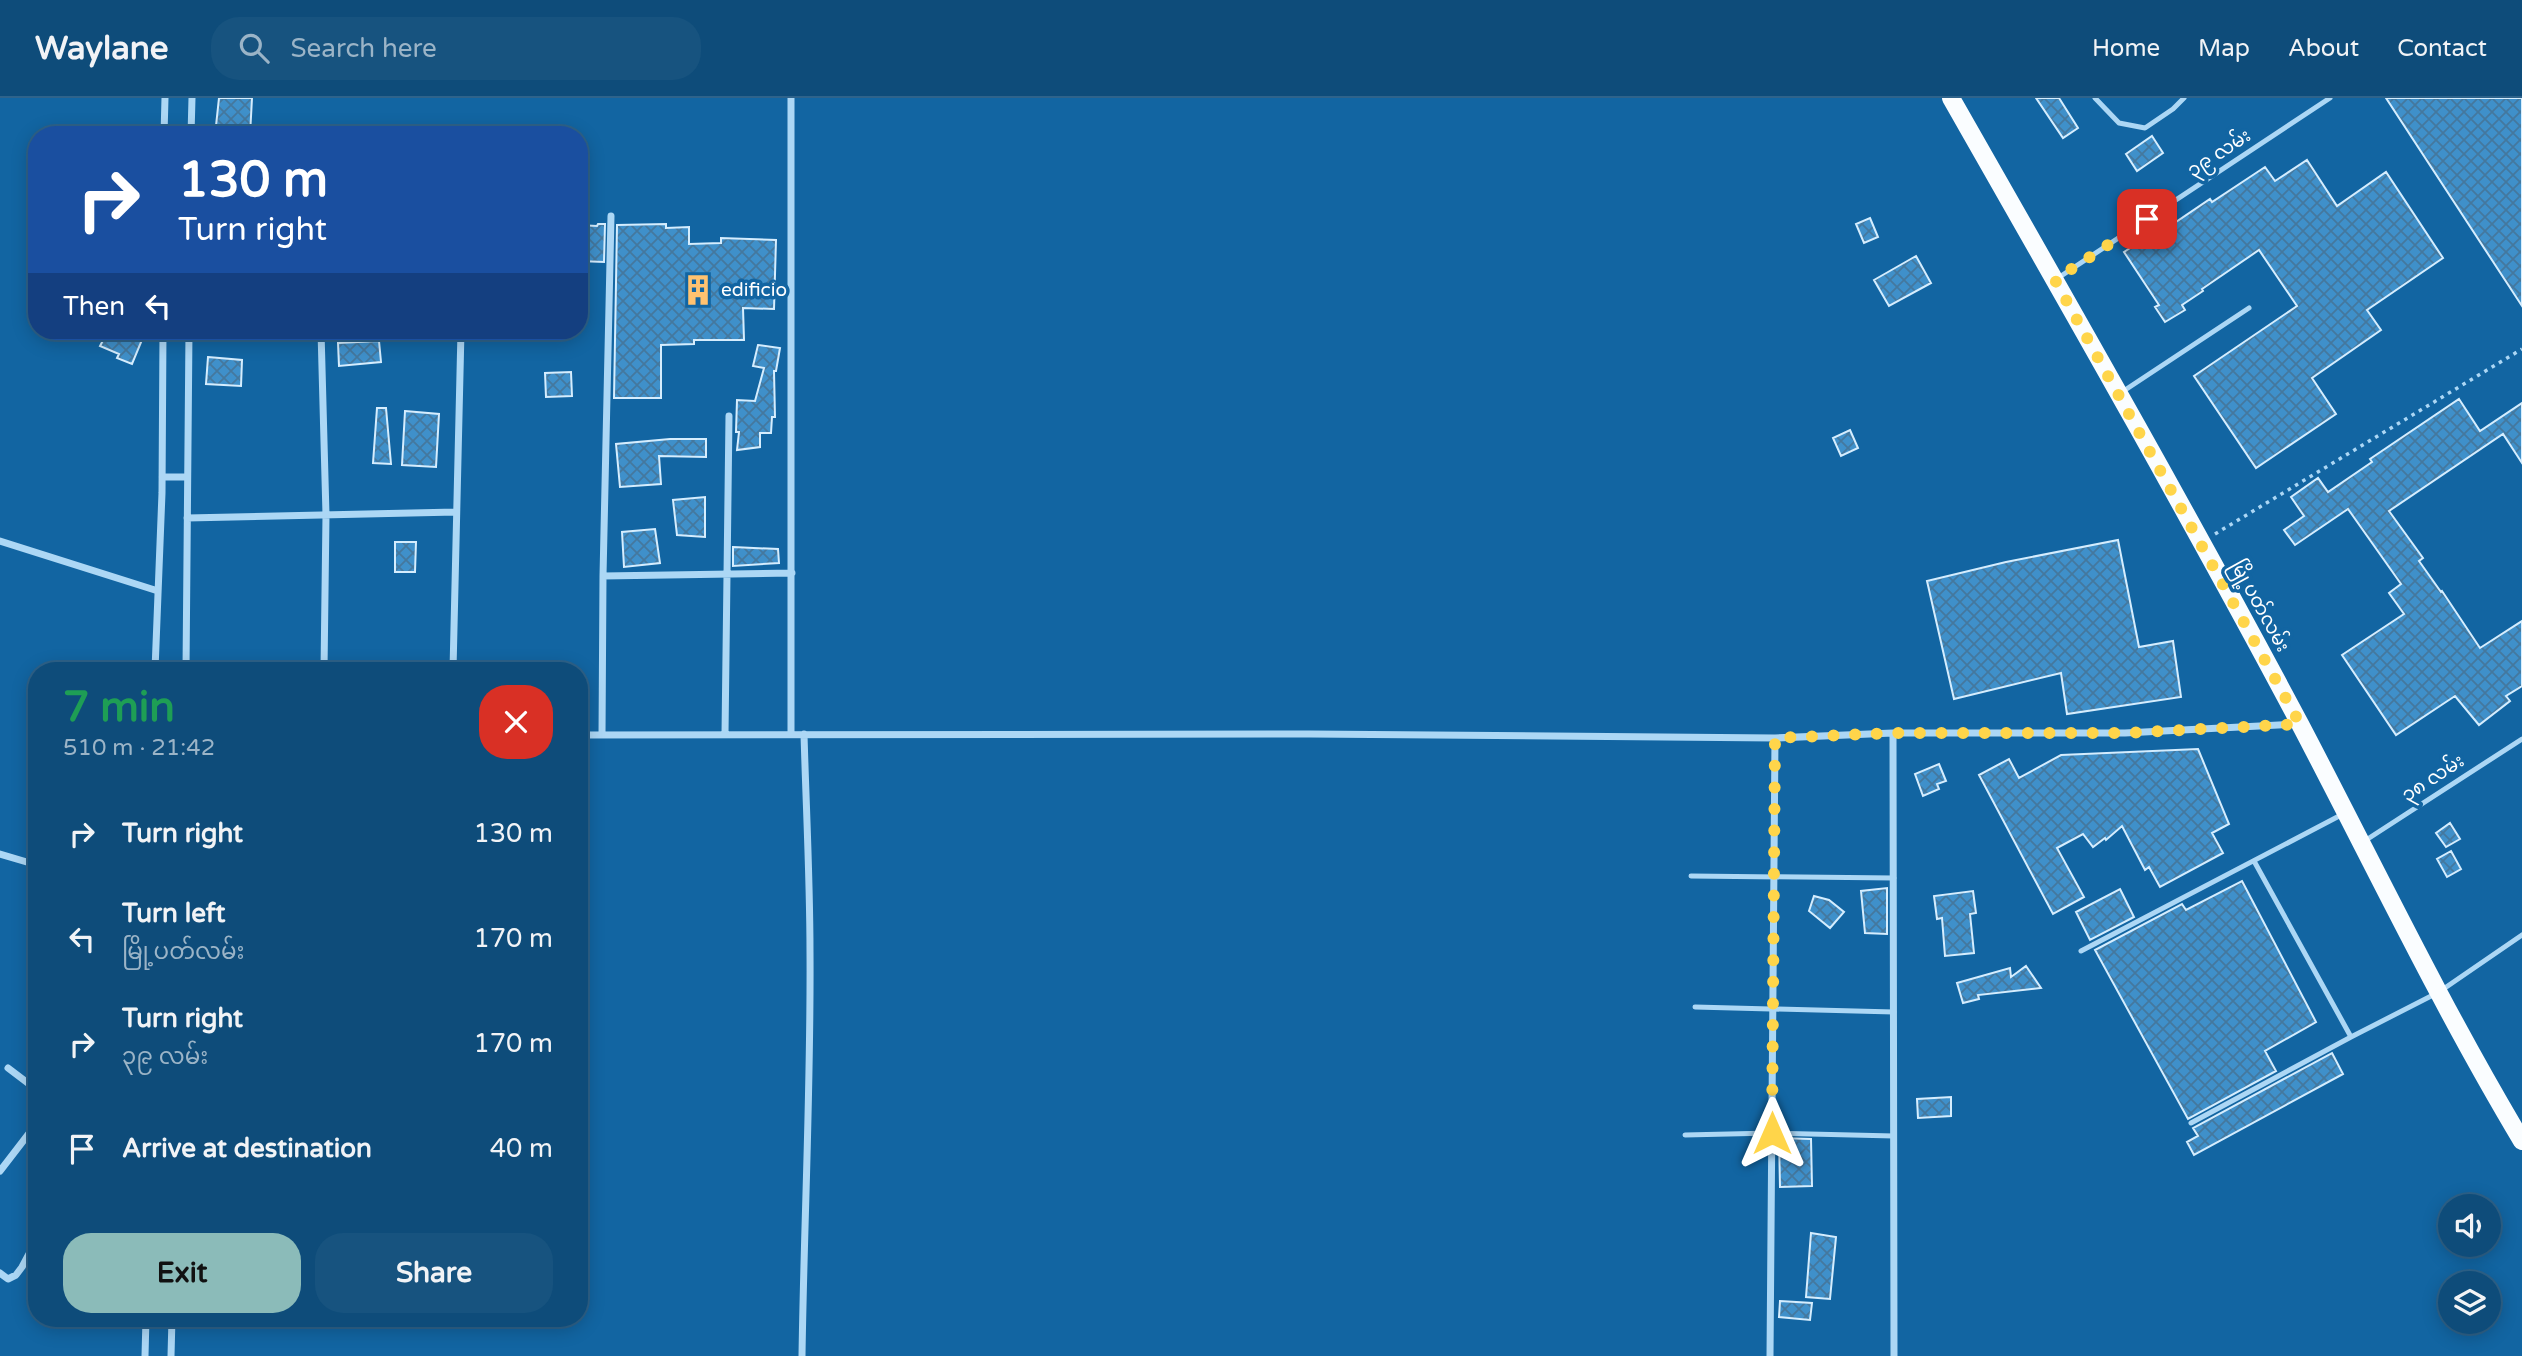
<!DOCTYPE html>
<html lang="en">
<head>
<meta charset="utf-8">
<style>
	:root { --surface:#0e4c7a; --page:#17537f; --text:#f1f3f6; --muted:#9bb4c7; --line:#2e638b; --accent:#8bbbb9 }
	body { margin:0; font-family:"Varela Round","Noto Sans Myanmar",sans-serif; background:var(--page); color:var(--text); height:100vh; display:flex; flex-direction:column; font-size:26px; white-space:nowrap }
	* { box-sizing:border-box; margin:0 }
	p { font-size:23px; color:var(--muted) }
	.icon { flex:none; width:38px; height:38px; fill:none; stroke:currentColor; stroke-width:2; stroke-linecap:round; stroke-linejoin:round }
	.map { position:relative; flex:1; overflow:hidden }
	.drawer { position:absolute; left:28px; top:564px; width:560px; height:665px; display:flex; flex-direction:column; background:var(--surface); border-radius:28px; box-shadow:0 4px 18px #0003,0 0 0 2px var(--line) }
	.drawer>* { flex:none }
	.banner { position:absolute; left:28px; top:28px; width:560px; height:214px; border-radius:28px; box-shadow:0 4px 18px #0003,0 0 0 2px var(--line); background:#1a4fa0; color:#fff; overflow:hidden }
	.buttons { position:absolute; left:2438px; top:1096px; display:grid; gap:14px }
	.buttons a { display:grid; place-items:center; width:63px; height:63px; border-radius:50%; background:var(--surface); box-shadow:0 4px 18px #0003,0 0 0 2px var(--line); font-size:35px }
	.pin { position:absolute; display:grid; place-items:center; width:60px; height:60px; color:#fff; margin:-30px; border-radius:14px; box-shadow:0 4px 10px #0006 }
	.me { position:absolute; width:77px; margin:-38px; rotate:0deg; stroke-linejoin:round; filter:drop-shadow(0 0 5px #0008) }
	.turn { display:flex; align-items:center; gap:24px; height:147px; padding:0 35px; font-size:32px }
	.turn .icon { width:91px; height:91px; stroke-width:2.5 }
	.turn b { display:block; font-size:49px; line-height:60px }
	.then { display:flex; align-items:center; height:66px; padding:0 35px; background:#0003; gap:14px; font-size:26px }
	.round { display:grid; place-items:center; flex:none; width:74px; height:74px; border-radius:28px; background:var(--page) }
	.headline { display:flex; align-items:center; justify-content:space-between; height:119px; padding:0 35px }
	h1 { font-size:42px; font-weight:700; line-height:52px; color:#1e9e55 }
	.action { display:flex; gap:14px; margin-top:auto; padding:14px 35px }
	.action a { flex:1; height:80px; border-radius:28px; background:var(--accent); color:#111; font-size:28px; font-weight:700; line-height:80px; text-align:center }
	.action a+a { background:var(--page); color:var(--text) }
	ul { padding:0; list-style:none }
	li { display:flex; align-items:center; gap:21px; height:105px; padding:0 35px }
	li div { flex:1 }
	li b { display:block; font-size:26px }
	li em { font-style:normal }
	header { display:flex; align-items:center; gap:42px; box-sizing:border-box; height:98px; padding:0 35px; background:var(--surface); border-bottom:2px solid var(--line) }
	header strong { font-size:33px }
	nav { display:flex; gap:38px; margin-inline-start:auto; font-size:24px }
	.search { width:490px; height:63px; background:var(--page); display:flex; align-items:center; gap:18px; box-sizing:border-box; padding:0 24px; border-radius:28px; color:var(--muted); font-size:26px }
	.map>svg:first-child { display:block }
	.building { fill:url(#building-cross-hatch); stroke:#d5edfe; stroke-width:2 }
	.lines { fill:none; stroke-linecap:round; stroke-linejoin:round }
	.path { stroke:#acd7f5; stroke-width:3.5; stroke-dasharray:3.5 5; stroke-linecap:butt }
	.service { stroke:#acd7f5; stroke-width:5 }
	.minor { stroke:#acd7f5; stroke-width:7 }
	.primary { stroke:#fafdff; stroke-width:18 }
	.route { stroke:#ffd54a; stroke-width:12; stroke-dasharray:0 21.6 }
	.labels { text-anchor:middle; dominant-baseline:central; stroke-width:7; stroke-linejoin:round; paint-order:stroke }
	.street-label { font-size:19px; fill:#fff; stroke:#1265a2 }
	.poi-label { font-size:19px; fill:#fff; stroke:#1265a2; text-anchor:start }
</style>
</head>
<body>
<header>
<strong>Waylane</strong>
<div class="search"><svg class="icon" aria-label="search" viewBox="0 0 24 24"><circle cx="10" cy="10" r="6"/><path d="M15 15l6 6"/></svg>Search here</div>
<nav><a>Home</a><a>Map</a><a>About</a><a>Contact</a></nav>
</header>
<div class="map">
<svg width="2522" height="1258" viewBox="0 0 2522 1258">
	<defs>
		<pattern id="building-cross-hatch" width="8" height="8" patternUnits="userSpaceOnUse" patternTransform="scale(1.75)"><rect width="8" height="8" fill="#3f90ca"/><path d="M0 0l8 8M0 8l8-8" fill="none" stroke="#44789e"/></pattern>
	</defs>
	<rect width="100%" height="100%" fill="#1265a2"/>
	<path class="building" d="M219 0H252L250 37H215Z
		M2036 0H2059L2078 30 2063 40Z
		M2386 0H2522V208Z
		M2152 38 2163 55 2137 73 2126 56Z
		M2307 62 2337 108 2386 74 2443 160 2367 212 2381 232 2312 280 2336 316 2256 370 2194 278 2297 208 2259 152 2202 191 2203 193 2182 207 2185 212 2165 224 2155 209 2159 207 2124 154 2162 129 2164 132 2210 101 2212 104 2265 69 2275 83Z
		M1870 120 1878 139 1864 145 1856 126Z
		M598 126H605L604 164 579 163V127L597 128Z
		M666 126V130L689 129V146L721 145V140L776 142 774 211 743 210 744 242H694V246L661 247V300H614L617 127Z
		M1916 158 1931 185 1889 208 1874 182Z
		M108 233H135L144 237 132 266 117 260 119 256 100 248Z
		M379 243 381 264 339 268 338 245Z
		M758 247 780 250 776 273H774L775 319H772L771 335H760V349L737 352 739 334H736L737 302 755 303 764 270 753 268Z
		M208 259 242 262 241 288 206 286Z
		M571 274 572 298 546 299 545 275Z
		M2459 301 2480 333 2522 305V365L2503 336 2389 413 2423 460 2419 463 2441 494 2442 493 2480 550 2522 523V588L2506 598 2510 603 2479 627 2455 598 2396 637 2342 557 2404 516 2389 495 2401 486 2348 411 2295 447 2284 432 2304 418 2291 399 2318 380 2328 394 2372 364 2370 361Z
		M377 310H386L391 366 373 365Z
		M405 313 439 316 436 369 402 367Z
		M1850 332 1858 350 1841 358 1833 340Z
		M670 341H706V359L659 358 661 386 620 389 616 346Z
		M705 399V439L677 437 673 402Z
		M655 431 660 465 624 469 622 434Z
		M2118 442 2139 549 2173 543 2181 599 2067 616 2061 575 1954 601 1927 483 2006 464Z
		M395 444H416L415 474H395Z
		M733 449 778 451 779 465 733 468Z
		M2198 651 2229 726 2212 735 2223 755 2160 789 2149 769 2145 772 2122 728 2106 742 2105 740 2093 749 2083 736 2057 750 2084 799 2053 816 1979 677 2009 661 2019 680 2061 657Z
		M1939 666 1946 683 1937 686 1939 691 1923 698 1915 676Z
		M2450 725 2460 741 2446 749 2436 735Z
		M2451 753 2461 771 2447 779 2437 761Z
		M2242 783 2316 924 2265 953 2276 973 2188 1021 2095 852 2182 806 2186 812Z
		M1887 790V836L1865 835 1861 793Z
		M2120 791 2134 819 2090 842 2076 814Z
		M1973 793 1976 815 1970 816 1974 855 1945 858 1942 820 1937 821 1934 798Z
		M1814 798 1829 802 1844 814 1830 830 1809 813Z
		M2026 868 2041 890 1978 897 1979 901 1963 905 1957 885 2010 870 2011 879Z
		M2332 955 2343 976 2194 1057 2187 1044 2198 1038 2193 1030Z
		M1951 999V1018L1918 1020 1917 1001Z
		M1779 1040 1811 1041 1812 1088 1780 1089Z
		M1811 1135 1836 1139 1830 1201 1806 1199Z
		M1780 1203 1812 1205 1810 1222 1779 1219Z"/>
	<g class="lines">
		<path class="path" d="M2215 436 2522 251"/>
		<path class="service" d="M2095 0 2119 25 2145 30 2173 11 2184 0
			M2058 180 2330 0
			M2122 294 2249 210
			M2363 744 2522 641
			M1691 778 1894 780
			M2081 853 2343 716
			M1695 909 1894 914
			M2351 939 2439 894 2522 837
			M2191 1025 2351 939 2254 763
			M1685 1037 1772 1035 1894 1038"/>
		<path class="minor" d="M164 37 165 0
			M191 37 192 0
			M321 233 326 417 324 572
			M162 379H187
			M187 420 456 414
			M0 443 158 493
			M603 478 792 475
			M155 572 162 395 163 233
			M186 572 189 233
			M453 572 461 233
			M1893 635 1894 1258
			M725 636 729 318
			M791 636V0
			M579 637 1310 636 1775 640 1893 635H2125L2299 626
			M602 637 603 478 611 118
			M0 756 37 767
			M8 970 37 992
			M0 1073 37 1025
			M0 1175 8 1181 16 1177 22 1169 37 1141
			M145 1258 146 1220
			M171 1258 172 1220
			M802 1258C804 1123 811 989 810 854 810 781 806 708 804 636
			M1770 1258 1775 640"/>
		<path class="primary" d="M1951 0C2069 207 2188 415 2300 626 2373 765 2441 908 2522 1043"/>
	</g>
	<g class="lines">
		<path class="route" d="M1772 1035 1775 640 1893 635H2125L2300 626 2055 182 2147 121"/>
	</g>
	<defs>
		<symbol id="building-bare" viewBox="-9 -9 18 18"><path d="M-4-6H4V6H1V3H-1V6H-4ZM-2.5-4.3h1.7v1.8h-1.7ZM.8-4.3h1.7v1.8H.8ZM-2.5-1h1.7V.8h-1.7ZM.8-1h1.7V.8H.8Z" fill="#ffc270" stroke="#1265a2" stroke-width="2.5" paint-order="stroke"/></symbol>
	</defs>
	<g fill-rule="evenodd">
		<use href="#building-bare" x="676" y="170" width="44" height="44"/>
	</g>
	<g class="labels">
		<g class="street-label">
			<text transform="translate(2219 55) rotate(-33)">၃၉ လမ်း</text>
			<text transform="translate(2260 508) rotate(61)">မြို့ပတ်လမ်း</text>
			<text transform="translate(2433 680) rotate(-33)">၃၈ လမ်း</text>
		</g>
		<g class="poi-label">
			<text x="721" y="192">edificio</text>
		</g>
	</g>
</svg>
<div class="buttons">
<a><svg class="icon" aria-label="sound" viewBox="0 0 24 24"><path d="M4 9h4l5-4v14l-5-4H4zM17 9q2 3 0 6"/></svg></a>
<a><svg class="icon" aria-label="layers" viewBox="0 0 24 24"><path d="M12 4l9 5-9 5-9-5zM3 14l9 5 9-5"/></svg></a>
</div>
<div class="pin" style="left:2147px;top:121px;background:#d93025"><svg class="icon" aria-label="arrive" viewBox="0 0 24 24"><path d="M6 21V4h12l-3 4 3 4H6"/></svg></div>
<svg class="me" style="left:1772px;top:1035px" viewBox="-20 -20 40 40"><path d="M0-17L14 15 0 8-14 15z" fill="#ffd54a" stroke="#fff" stroke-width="4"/></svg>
<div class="banner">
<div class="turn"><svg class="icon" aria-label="right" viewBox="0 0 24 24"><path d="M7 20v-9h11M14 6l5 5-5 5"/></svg><div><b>130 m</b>Turn right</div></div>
<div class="then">Then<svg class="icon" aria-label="left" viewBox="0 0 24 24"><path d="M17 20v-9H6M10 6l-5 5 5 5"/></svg></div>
</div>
<section class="drawer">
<div class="headline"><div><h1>7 min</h1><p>510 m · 21:42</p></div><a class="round" style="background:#d93025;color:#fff"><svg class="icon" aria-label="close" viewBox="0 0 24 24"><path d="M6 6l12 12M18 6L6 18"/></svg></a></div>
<ul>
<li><svg class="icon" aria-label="right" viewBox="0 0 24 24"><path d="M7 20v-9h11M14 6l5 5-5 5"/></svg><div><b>Turn right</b></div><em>130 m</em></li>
<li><svg class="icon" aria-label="left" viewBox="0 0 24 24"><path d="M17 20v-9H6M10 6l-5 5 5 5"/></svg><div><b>Turn left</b><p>မြို့ပတ်လမ်း</p></div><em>170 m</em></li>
<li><svg class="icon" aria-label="right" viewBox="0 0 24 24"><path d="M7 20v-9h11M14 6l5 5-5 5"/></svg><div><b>Turn right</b><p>၃၉ လမ်း</p></div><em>170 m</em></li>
<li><svg class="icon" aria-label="arrive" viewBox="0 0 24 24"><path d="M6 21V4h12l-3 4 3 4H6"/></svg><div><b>Arrive at destination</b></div><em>40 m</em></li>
</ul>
<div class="action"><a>Exit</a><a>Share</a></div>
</section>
</div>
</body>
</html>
